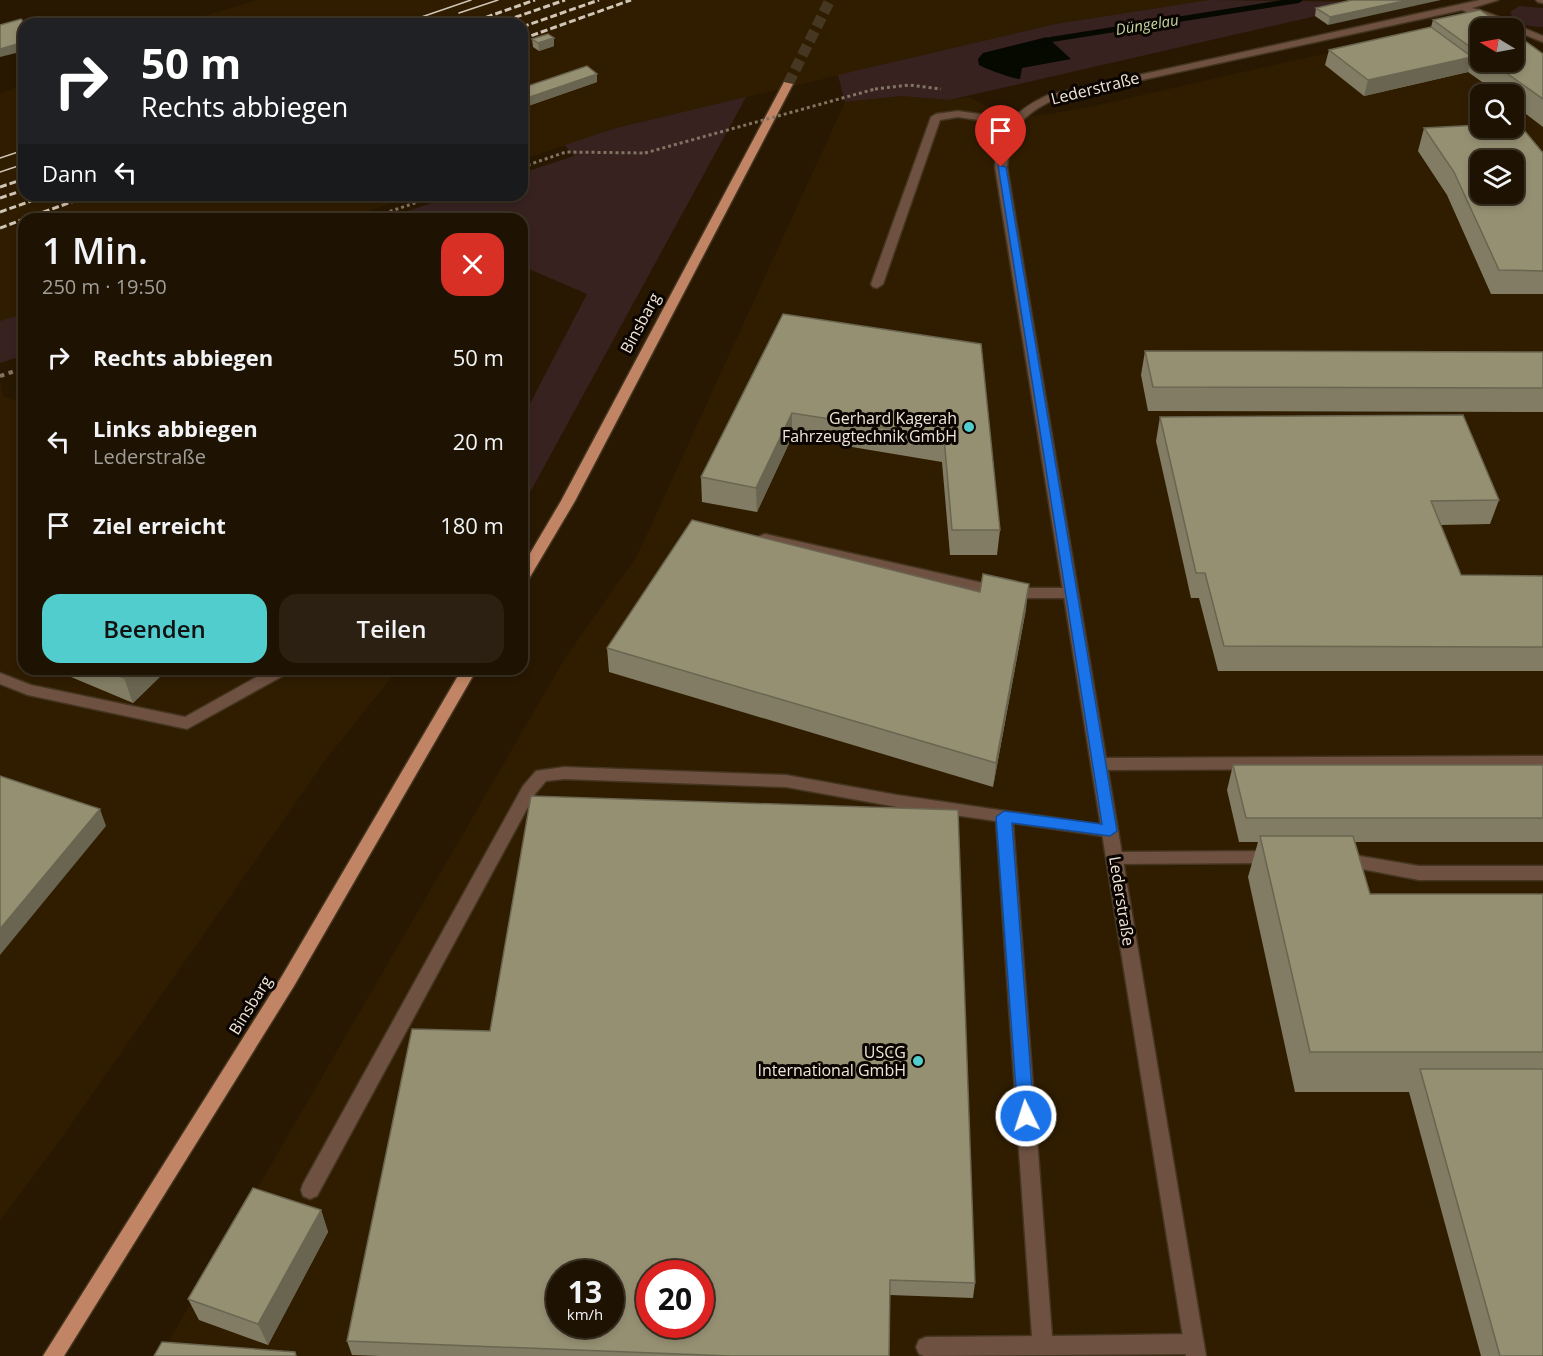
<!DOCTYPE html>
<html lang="de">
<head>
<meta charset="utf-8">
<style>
	:root { --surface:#1e1202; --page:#2b2011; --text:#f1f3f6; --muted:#a19e99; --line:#3c3224; --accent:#52cdcd }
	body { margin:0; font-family:"Open Sans",sans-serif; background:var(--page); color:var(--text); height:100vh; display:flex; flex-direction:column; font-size:22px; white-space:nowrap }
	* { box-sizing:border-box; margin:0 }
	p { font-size:20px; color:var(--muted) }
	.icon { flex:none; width:33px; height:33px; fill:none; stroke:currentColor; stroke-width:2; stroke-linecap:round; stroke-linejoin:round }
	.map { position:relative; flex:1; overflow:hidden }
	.panel { position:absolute; left:18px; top:213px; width:510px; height:462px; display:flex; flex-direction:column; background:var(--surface); border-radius:18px; box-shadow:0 3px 9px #0003,0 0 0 2px var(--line) }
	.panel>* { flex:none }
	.banner { position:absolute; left:18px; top:18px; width:510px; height:183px; border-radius:18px; box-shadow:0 3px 9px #0003,0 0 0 2px var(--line); background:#202124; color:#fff; overflow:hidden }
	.needle { width:39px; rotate:280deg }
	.tools { position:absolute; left:1470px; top:18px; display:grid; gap:12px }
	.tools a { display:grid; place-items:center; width:54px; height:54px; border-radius:12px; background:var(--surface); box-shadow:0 3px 9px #0003,0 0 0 2px var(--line); font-size:30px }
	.speed { position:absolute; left:546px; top:1260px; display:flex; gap:12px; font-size:30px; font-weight:700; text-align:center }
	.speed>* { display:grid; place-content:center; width:78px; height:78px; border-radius:50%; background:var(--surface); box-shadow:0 3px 9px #0003,0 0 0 2px var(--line); line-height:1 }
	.speed small { font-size:15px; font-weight:400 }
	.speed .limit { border:9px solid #d22; background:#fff; color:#111 }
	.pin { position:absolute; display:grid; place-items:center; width:51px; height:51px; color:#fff; margin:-62px -26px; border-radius:50% 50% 50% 0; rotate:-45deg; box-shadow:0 0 6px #0007 }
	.pin .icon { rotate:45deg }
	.me { position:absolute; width:66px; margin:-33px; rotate:356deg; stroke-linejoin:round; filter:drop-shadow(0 0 4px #0008) }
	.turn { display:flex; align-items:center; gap:21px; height:126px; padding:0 24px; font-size:27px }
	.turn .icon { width:78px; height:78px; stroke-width:2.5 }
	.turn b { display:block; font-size:42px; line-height:51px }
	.then { display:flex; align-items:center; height:57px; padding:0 24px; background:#0003; gap:12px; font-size:22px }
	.round { display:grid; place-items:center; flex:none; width:63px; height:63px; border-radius:18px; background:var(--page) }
	.head { display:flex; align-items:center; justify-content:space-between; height:102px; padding:0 24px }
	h1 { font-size:36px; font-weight:600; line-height:45px }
	.action { display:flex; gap:12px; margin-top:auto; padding:12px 24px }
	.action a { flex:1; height:69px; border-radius:18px; background:var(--accent); color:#111; font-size:24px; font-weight:600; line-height:69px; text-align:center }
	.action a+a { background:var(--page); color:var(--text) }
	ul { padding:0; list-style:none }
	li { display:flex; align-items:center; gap:18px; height:84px; padding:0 24px }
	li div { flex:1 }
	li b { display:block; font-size:22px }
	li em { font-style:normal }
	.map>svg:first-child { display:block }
	.built { fill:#301d00; fill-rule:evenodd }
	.green { fill:#372220 }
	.water { fill:#050900 }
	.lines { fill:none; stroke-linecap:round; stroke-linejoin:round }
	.stream { fill:#050900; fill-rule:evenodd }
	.primary-tunnel { stroke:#463722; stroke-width:11; stroke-dasharray:11 5; stroke-linecap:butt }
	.lane-casing { stroke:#443520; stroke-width:3 }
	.street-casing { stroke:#443520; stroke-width:3 }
	.primary-casing { stroke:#443520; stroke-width:3 }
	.path-far1 { stroke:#827462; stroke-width:3; stroke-dasharray:3 3; stroke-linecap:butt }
	.path { stroke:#827462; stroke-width:4; stroke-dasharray:4.5 4.5; stroke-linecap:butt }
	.lane { fill:#6e5141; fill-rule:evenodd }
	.street { fill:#6e5141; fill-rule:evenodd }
	.primary { fill:#c18565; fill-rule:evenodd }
	.tram { stroke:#d1c5b7; stroke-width:1.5 }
	.rail { stroke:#d1c5b7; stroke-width:3; stroke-dasharray:7 3; stroke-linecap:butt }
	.path-bridge { stroke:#827462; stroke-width:3; stroke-dasharray:3 3; stroke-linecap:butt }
	.wall { fill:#817c63 }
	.shaded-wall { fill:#696550 }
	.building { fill:#969073; stroke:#696550; stroke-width:1.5; fill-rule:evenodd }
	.route { fill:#1a73e8; stroke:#114b97; stroke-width:1.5 }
	.poi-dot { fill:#52cdcd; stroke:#0b0501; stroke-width:2 }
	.labels { text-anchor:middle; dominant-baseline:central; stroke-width:6; stroke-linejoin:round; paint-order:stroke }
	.far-water-label { font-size:15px; font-style:italic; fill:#c6d7a2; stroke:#0b0501 }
	.street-label { font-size:16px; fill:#f0e5d8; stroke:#0b0501 }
	.poi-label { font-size:16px; fill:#f0e5d8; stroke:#0b0501; text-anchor:end }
</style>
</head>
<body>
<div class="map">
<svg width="1543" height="1356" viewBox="0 0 1543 1356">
	<rect width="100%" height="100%" fill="#281802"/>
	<path class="built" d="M256 0H1209L1055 24 616 128 522 160V24H179Z
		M1471 23 1480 62H1514L1543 77V1356H160L565 658 637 556 845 102 901 96 949 100 968 97 1016 119 1090 107 1291 61ZM1480 94H1514V128H1480ZM1480 160H1514V194H1480ZM560 1274H610V1324H560ZM650 1274H700V1324H650Z
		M24 84V195H416L344 219H24V355L0 363V94Z
		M0 378 3 396 24 404V669H398L324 762 65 1133 0 1221Z"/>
	<path class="green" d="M1209 0 1377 2 949 100 901 96 845 102 838 75 1055 24Z
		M1519 6 1543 8V27C1530 27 1515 25 1510 12Z
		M746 97 522 507V419L587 294 522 266V219H383L456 195H522V173L574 156 565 145 616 128Z
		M24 314V355L0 363V321Z"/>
	<path class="water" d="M1047 37 1071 59 1022 68 1020 79C1014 79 986 69 979 65L978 59 983 53Z"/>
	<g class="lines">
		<path class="stream" d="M1283 0H1303L1299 3 1052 42 1035 48 1030 45 1050 37Z"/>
		<path class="primary-tunnel" d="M788 84 830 0"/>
		<defs>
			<path id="lane" d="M958 111 1013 119 1018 122 1013 125 958 117 940 120 883 284 877 288 873 287 871 284 931 117 936 114Z
				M765 534 1005 588H1071L1078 593 1071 598H1005L760 542 758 539 760 536Z
				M271 669H290L288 673 187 729 28 695 0 684V673L31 685 185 717Z
				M1543 756V768L1099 770 1093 768 1091 764 1093 760 1099 758Z
				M564 767 786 775 897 795 1116 827 1118 831 1116 835 1110 837 1013 823 1052 1336 1194 1334 1201 1337 1204 1344 1201 1351 1194 1354 924 1356 919 1354 916 1347 919 1340 926 1337 1032 1336 996 821 897 807 786 787 564 779 546 781 535 794 317 1196 310 1199 303 1196 301 1190 303 1184 523 786 536 771Z
				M1274 851 1280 852 1282 857 1280 862 1274 863 1115 864 1109 863 1107 858 1109 853 1115 852Z
				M1342 853 1419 866H1543V880H1419L1336 864 1334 859 1336 854Z"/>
			<path id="street" d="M1480 0H1498L1472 8C1497 14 1519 27 1543 36V42L1462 10 1055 99C1020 116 1011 128 1007 167L1206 1356H1186L995 167C1000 127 1012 112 1048 95Z
				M1536 0H1543V3L1538 2Z"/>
			<path id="primary" d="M784 82 793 84 575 501 527 582 522 584V567L561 501Z
				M462 669H477L294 986 64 1356H43L282 976Z"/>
		</defs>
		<use href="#lane" class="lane-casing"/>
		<use href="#street" class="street-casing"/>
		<use href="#primary" class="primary-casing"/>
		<path class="path-far1" d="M875 89 909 85 941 89
			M522 167 566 152 645 153
			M367 219 439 195"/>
		<path class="path" d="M0 376 24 368"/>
		<use href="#lane" class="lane"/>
		<use href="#street" class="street"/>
		<use href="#primary" class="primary"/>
		<path class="tram" d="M459 13 498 0
			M401 24 471 0
			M0 158 24 150
			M0 172 24 164"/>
		<path class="rail" d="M467 24 535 0
			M496 24 565 0
			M522 27 599 0
			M522 39 631 0
			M0 187 24 179
			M0 198 24 190
			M0 212 48 195
			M24 219 91 195
			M0 228 24 219"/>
		<path class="path-bridge" d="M645 153 875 89"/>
	</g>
	<path class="wall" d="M1352 0 1328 25 1315 16 1316 8Z
		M1433 20 1480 28V62H1514L1543 54V127L1514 105V94H1499L1468 72 1364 96 1325 65 1329 50 1431 27Z
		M532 39 554 46 539 51 533 47Z
		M597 74V82L528 106 522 101V88Z
		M1424 128 1543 153V294H1491L1447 195 1418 151Z
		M783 314 981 344 1000 530 997 555H950L942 462 792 437 757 512 702 502 701 477Z
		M1145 351 1543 352V412L1148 411 1141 375Z
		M1160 417 1499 500 1490 524 1441 525 1461 575 1543 576V671H1218L1199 598H1191L1156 441Z
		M1026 609 993 787 609 672 607 648Z
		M24 631V645L20 635Z
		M52 669H168L133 703Z
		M1233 765H1543V842H1355L1370 894H1543V1356H1481L1409 1092H1295L1248 877 1258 842H1239L1227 790Z
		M412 1029 975 1283 973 1298 890 1295 889 1356H380L352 1355 347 1341Z
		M321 1210 328 1232 268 1345 199 1320 188 1299Z"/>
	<path class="shaded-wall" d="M1408 0H1441L1328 25 1330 17Z
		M554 38V46L539 51 538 43Z
		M24 42V51L0 57V49Z
		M1472 57 1468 72 1364 96 1368 80Z
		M597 74V82L528 106 527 98Z
		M792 413V437L757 512 756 488Z
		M1029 584 1026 609 993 787 996 763Z
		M134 669H168L133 703 124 678Z
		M100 809 106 826 0 955V929Z
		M321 1210 328 1232 268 1345 258 1324Z"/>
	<path class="building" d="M1352 0H1408L1330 17 1316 8Z
		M1480 10 1506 28H1480V54L1433 20Z
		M21 19 25 24H24V42L0 49V25Z
		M1431 27 1472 57 1368 80 1329 50Z
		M1514 33 1543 54V99L1491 62H1514Z
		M548 34 554 38 538 43 532 39Z
		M587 66 597 74 527 98 522 94V88Z
		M1514 123H1518L1543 153V271L1499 270 1454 172 1424 128 1480 125V128H1514ZM1480 160H1514V194H1480Z
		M783 314 981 344 1000 530H952L944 437 792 413 756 488 701 477Z
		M1145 351 1543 352V388L1153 387Z
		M1463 415 1499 500 1431 501 1461 575 1543 576V647L1224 646 1205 573H1196L1160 417Z
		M692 520 980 592 983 574 1029 584 996 763 607 648Z
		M24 631V637L20 635Z
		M101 669H134L124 678Z
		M1233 765H1543V818H1246Z
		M0 776 100 809 0 929Z
		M531 796 958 810 975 1283 890 1280 889 1356H730L347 1341 412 1029 490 1031ZM560 1274H610V1324H560ZM650 1274H700V1324H650Z
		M1260 836H1353L1370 894H1543V1052H1310Z
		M1420 1069H1543V1356H1500Z
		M253 1188 321 1210 258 1324 188 1299Z
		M162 1342 295 1352 296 1356H154Z"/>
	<path class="route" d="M998 165 1006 167 1117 831 1110 836 1012 823 1034 1116 1032 1121 1026 1123 1020 1121 1018 1116 996 817 1004 811 1102 824Z"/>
	<g class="poi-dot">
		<circle cx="969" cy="427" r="6"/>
		<circle cx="918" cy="1061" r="6"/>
	</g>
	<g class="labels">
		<g class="far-water-label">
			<text transform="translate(1147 24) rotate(-9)">Düngelau</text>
		</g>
		<g class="street-label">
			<text transform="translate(1095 88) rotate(-14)">Lederstraße</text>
			<text transform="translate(640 323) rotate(-62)">Binsbarg</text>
			<text transform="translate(1122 901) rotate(81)">Lederstraße</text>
			<text transform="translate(250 1005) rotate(-58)">Binsbarg</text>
		</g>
		<g class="poi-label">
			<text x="957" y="418">Gerhard Kagerah<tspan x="957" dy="18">Fahrzeugtechnik GmbH</tspan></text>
			<text x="906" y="1052">USCG<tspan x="906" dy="18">International GmbH</tspan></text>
		</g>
	</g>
</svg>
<div class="tools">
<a><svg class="needle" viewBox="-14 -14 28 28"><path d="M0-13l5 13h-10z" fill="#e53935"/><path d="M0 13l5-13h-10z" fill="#a19e99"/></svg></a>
<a><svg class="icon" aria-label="search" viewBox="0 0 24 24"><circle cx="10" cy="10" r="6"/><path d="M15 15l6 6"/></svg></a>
<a><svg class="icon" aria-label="layers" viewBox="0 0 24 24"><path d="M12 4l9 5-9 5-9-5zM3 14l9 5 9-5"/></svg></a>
</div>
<div class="speed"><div>13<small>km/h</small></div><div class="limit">20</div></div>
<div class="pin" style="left:1001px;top:167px;background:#d93025"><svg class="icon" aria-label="arrive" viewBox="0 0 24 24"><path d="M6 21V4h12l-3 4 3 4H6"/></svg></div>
<svg class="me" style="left:1026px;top:1116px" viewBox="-20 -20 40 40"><circle r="17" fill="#1a73e8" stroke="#fff" stroke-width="3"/><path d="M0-11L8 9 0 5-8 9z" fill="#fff"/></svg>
<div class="banner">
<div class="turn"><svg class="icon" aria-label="right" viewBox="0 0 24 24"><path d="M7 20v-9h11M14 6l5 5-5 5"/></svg><div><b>50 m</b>Rechts abbiegen</div></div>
<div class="then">Dann<svg class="icon" aria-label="left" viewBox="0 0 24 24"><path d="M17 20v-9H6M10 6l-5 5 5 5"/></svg></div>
</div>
<section class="panel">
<div class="head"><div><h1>1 Min.</h1><p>250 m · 19:50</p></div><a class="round" style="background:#d93025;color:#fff"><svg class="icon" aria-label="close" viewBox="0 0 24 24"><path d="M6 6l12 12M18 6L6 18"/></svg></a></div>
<ul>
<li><svg class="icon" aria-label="right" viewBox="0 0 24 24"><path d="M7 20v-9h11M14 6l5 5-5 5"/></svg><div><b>Rechts abbiegen</b></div><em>50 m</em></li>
<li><svg class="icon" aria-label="left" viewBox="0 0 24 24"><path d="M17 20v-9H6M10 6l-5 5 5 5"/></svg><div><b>Links abbiegen</b><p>Lederstraße</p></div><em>20 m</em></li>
<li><svg class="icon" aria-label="arrive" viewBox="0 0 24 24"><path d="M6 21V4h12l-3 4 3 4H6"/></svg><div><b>Ziel erreicht</b></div><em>180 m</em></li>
</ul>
<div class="action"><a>Beenden</a><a>Teilen</a></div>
</section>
</div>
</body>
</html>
